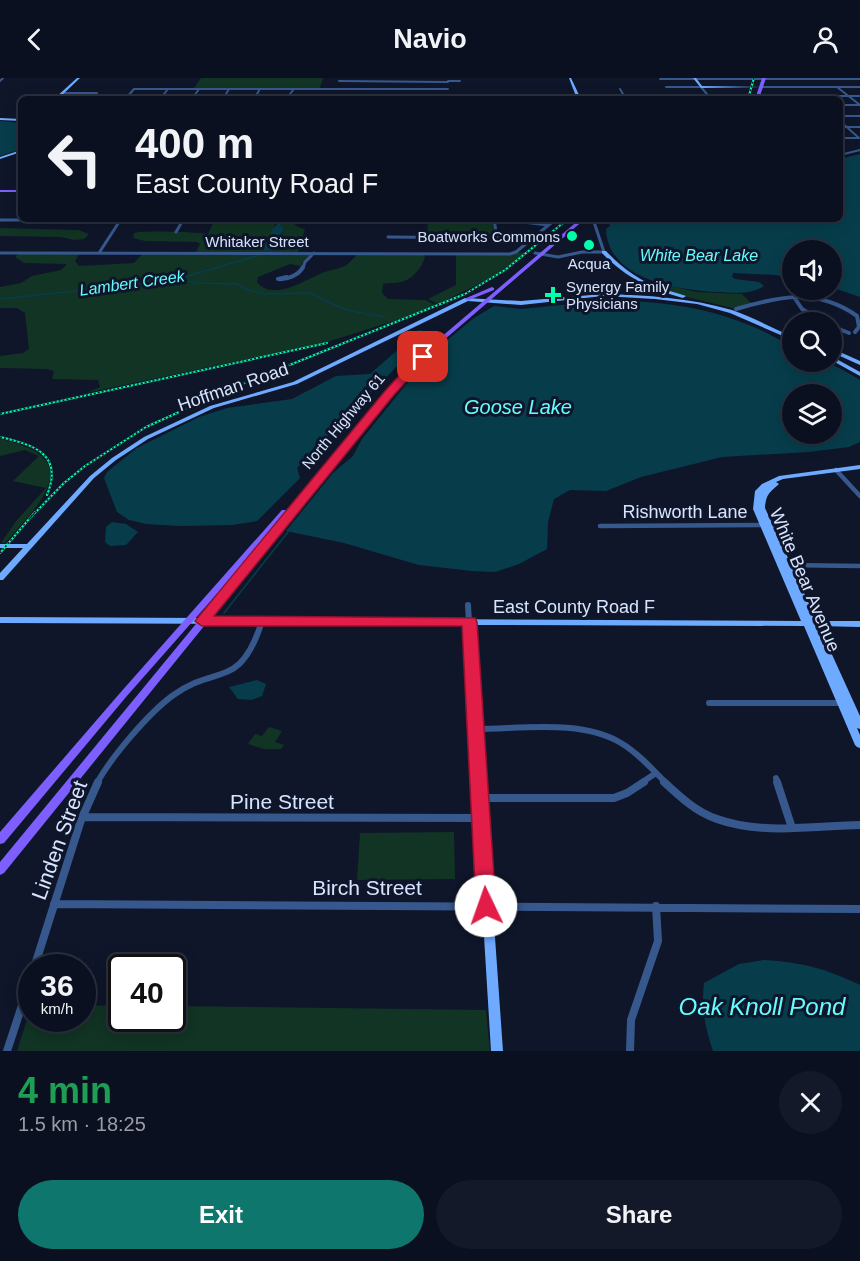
<!DOCTYPE html>
<html lang="en">
<head>
<meta charset="utf-8">
<style>
	:root { --surface:#0b1020; --page:#141929; --text:#f1f3f6; --muted:#9a9da5; --line:#2b303e; --accent:#0f766e }
	body { margin:0; font-family:Arial,sans-serif; background:var(--page); color:var(--text); height:100vh; display:flex; flex-direction:column; font-size:22px; white-space:nowrap }
	* { box-sizing:border-box; margin:0 }
	p { font-size:20px; color:var(--muted) }
	.icon { flex:none; width:33px; height:33px; fill:none; stroke:currentColor; stroke-width:2; stroke-linecap:round; stroke-linejoin:round }
	.map { position:relative; height:973px; overflow:hidden }
	.sheet { display:flex; flex-direction:column; background:var(--surface); flex:1 }
	.sheet>* { flex:none }
	.banner { position:absolute; left:18px; top:18px; width:825px; height:126px; border-radius:9px; box-shadow:0 3px 15px #0003,0 0 0 2px var(--line); background:#0b1020; color:var(--text); overflow:hidden }
	.controls { position:absolute; left:782px; top:162px; display:grid; gap:12px }
	.controls a { display:grid; place-items:center; width:60px; height:60px; border-radius:50%; background:var(--surface); box-shadow:0 3px 15px #0003,0 0 0 2px var(--line); font-size:30px }
	.speed { position:absolute; left:18px; top:876px; display:flex; gap:12px; font-size:30px; font-weight:700; text-align:center }
	.speed>* { display:grid; place-content:center; width:78px; height:78px; border-radius:50%; background:var(--surface); box-shadow:0 3px 15px #0003,0 0 0 2px var(--line); line-height:1 }
	.speed small { font-size:15px; font-weight:400 }
	.speed .limit { border:3px solid #111; border-radius:9px; background:#fff; color:#111 }
	.pin { position:absolute; display:grid; place-items:center; width:51px; height:51px; color:#fff; margin:-26px; border-radius:12px; box-shadow:0 3px 9px #0006 }
	.me { position:absolute; width:66px; margin:-33px; rotate:357deg; stroke-linejoin:round; filter:drop-shadow(0 0 4px #0008) }
	.turn { display:flex; align-items:center; gap:21px; height:126px; padding:0 18px; font-size:27px }
	.turn .icon { width:78px; height:78px; stroke-width:2.5 }
	.turn b { display:block; font-size:42px; line-height:51px }
	.round { display:grid; place-items:center; flex:none; width:63px; height:63px; border-radius:32px; background:var(--page) }
	.overview { display:flex; align-items:center; justify-content:space-between; height:102px; padding:0 18px }
	h1 { font-size:36px; font-weight:700; line-height:45px; color:#1e9e55 }
	.action { display:flex; gap:12px; margin-top:auto; padding:12px 18px }
	.action a { flex:1; height:69px; border-radius:36px; background:var(--accent); color:#fff; font-size:24px; font-weight:700; line-height:69px; text-align:center }
	.action a+a { background:var(--page); color:var(--text) }
	header { display:flex; justify-content:space-between; align-items:center; height:78px; padding:0 18px; background:var(--surface); font-size:27px; font-weight:700 }
	.map>svg:first-child { display:block }
	.green { fill:#113424; fill-rule:evenodd }
	.water { fill:#073d4b; fill-rule:evenodd }
	.lines { fill:none; stroke-linecap:round; stroke-linejoin:round }
	.stream { stroke:#073d4b; stroke-width:1.5 }
	.street-far5 { stroke:#37588c; stroke-width:2 }
	.street-far4 { stroke:#37588c; stroke-width:3 }
	.street-far3 { stroke:#37588c; stroke-width:4 }
	.street-far2 { stroke:#37588c; stroke-width:4.5 }
	.street-far1 { stroke:#37588c; stroke-width:6 }
	.street { stroke:#37588c; stroke-width:8 }
	.secondary { fill:#6eaaff; fill-rule:evenodd }
	.primary { fill:#7d5eff; fill-rule:evenodd }
	.rail-casing { stroke:#03ffab; stroke-width:2 }
	.rail { stroke:#0f162a; stroke-width:1.5; stroke-dasharray:2; stroke-linecap:butt }
	.route { fill:#e11d48; stroke:#92132f; stroke-width:1.5 }
	.poi-dot { fill:#03ffab; stroke:#0f162a; stroke-width:2 }
	.labels { text-anchor:middle; dominant-baseline:central; stroke-width:6; stroke-linejoin:round; paint-order:stroke }
	.far-poi-label { font-size:15px; fill:#d7e4ff; stroke:#0f162a; text-anchor:end }
	.far-street-label { font-size:15px; fill:#d7e4ff; stroke:#0f162a }
	.far-water-label { font-size:16px; font-style:italic; fill:#65fbff; stroke:#0f162a }
	.street-label { font-size:18px; fill:#d7e4ff; stroke:#0f162a }
	.water-label { font-size:20px; font-style:italic; fill:#65fbff; stroke:#0f162a }
	.near-street-label { font-size:21px; fill:#d7e4ff; stroke:#0f162a }
	.near-water-label { font-size:24px; font-style:italic; fill:#65fbff; stroke:#0f162a }
</style>
</head>
<body>
<header><svg class="icon" aria-label="back" viewBox="0 0 24 24"><path d="M15 5l-7 7 7 7"/></svg>Navio<svg class="icon" aria-label="person" viewBox="0 0 24 24"><circle cx="12" cy="8" r="4"/><path d="M4 21q1-7 8-7t8 7"/></svg></header>
<div class="map">
<svg width="860" height="973" viewBox="0 0 860 973">
	<rect width="100%" height="100%" fill="#0f162a"/>
	<path class="green" d="M201 0H323L320 10H194Z
		M215 141H277V143L293 145 298 149 305 151 298 174H196L200 166 197 164 145 163 133 160 134 155C140 152 199 154 208 156ZM275 146H280L284 154 279 157 286 160 287 167 281 172 267 173Z
		M428 144H493L495 159H427Z
		M0 150 79 152 89 156 84 161 74 162 61 159 0 158Z
		M518 174 525 175 495 198 438 226 428 221 456 207V176H510Z
		M19 175H80L75 183 79 188 134 185 143 175 311 176 303 184 301 188 290 186 258 199 257 204C273 224 305 202 322 195 330 192 338 191 345 188 350 185 354 179 358 176H425C425 186 414 200 404 203 397 206 390 204 383 206L382 215 388 221 425 222 435 227 397 242 324 265 86 315 100 309 98 302 52 301 54 293 47 291 0 290V278L23 275 29 271 25 235 17 230H0V209L21 205 32 198 61 192 67 186 24 185 15 179Z
		M667 207 697 214 742 216 753 227 736 231 658 212Z
		M0 361C87 380 43 423 5 465H1L17 442 46 410 13 403 39 378 25 372 0 378Z
		M269 649 282 653 275 664 284 667 281 671H264L248 666 255 656 262 658Z
		M454 754 455 801 357 802 360 755Z
		M83 927 121 928 122 940H172L173 928 486 932 490 973H17L31 929 32 940H82Z"/>
	<path class="water" d="M0 43 21 45V71L0 78Z
		M860 76V219L831 209V172H792L791 201 776 197 733 195 732 199 735 201 759 204 764 208C750 217 734 215 718 214 680 212 608 203 606 151L610 148 608 141H840V81Z
		M277 146H280L284 153 279 157 287 161 286 169 272 173 253 171 254 167 271 159V153Z
		M613 222C657 224 700 228 741 244 759 250 775 260 792 268V284C828 284 829 283 860 302V364L849 369 808 374 722 379 641 399 606 413 570 412 554 421 548 444 547 471 519 486 495 494 472 493 419 487 344 465 286 453 333 395 353 378 362 361 417 293 445 264 474 240 494 228 521 231ZM792 316H831V356H792Z
		M419 252 424 253 426 260 416 267C378 311 335 348 297 390L300 400 257 443 232 447 180 448 146 446 129 442 117 434 104 400 107 394 137 370 199 339 227 330 292 321 336 298 370 296 401 269 407 260Z
		M112 444 126 446 138 454 126 467 110 468 105 464 106 449Z
		M257 602 266 606 262 618 251 622 238 621 229 609Z
		M764 882C801 884 827 891 860 907V973H713C705 950 701 929 704 905L739 886Z"/>
	<g class="lines">
		<path class="stream" d="M181 202 197 205 237 206 247 212 266 216 310 215 346 232 384 239
			M0 221 170 203 260 177
			M224 535 288 454"/>
		<path class="street-far5" d="M660 1H860
			M0 3 3 0
			M339 3 448 4
			M448 3H460
			M666 9H701L711 21
			M762 9H860
			M837 9 860 27
			M620 11 626 21
			M62 15H97
			M319 18H578
			M673 18H709
			M777 18H860
			M128 21 127 19 134 11H448
			M160 21 168 11
			M192 21 199 11
			M223 21 229 11
			M254 21 260 11
			M286 21 294 11
			M840 27H860
			M840 38H860
			M840 43 859 60
			M840 49H860
			M840 60H858
			M840 77 860 72"/>
		<path class="street-far4" d="M494 141 497 160
			M0 142H213
			M301 143 523 144 548 147
			M176 154 183 142
			M388 159 500 160 528 163
			M0 175 510 176 516 174 556 141
			M99 175 121 141
			M535 175 558 179 582 174H604L594 144 586 141
			M303 190 305 184 314 175"/>
		<path class="street-far3" d="M287 199 278 201C287 202 299 197 303 189
			M794 219 802 231 824 244
			M736 231C780 218 817 210 857 238L859 249 855 254
			M831 248 849 255"/>
		<path class="street-far2" d="M836 392 860 418
			M600 448 766 447
			M785 487 860 488"/>
		<path class="street-far1" d="M468 527 469 544
			M709 625H841
			M476 651C522 651 580 641 621 665 638 675 652 691 666 705
			M776 700 778 705
			M97 705C112 678 148 636 172 618 217 585 240 613 262 543
			M641 705 656 695"/>
		<path class="street" d="M664 704C679 718 696 734 717 741 761 757 814 748 860 747
			M777 704 791 747
			M480 720H614L627 715 644 704
			M83 739 481 740
			M54 826 860 831
			M34 890 81 742 98 704
			M7 973 32 897
			M630 973 631 942 658 863 656 828"/>
		<path class="secondary" d="M77 0H80L58 21H54Z
			M569 0H571L581 21H577Z
			M693 0H696L702 8 764 9 701 10Z
			M0 40 21 41V43L0 42Z
			M21 72V74L0 81V79Z
			M602 173H606C622 190 640 203 662 211 670 213 678 215 686 218L683 220C650 211 626 200 602 175Z
			M603 216C647 217 690 220 732 232 752 239 772 250 792 258V262L730 235 697 226 655 221 603 218 521 227 468 223 297 306 214 330 148 361 116 382 94 400 3 502H0V495L23 470H0V466H27L90 398 112 380 144 359 210 328 293 304 465 220 521 223Z
			M831 270 860 283V287L831 274Z
			M831 278 860 294V298L831 282Z
			M860 387V391L783 401 776 404 779 406C770 414 766 416 765 430L817 543H860V549L819 548 860 638V651L857 650 860 657V670L857 669 855 667 804 548 473 547 503 973H491L465 547 0 545V539L801 543 753 431 755 413 762 406 779 398Z"/>
		<path class="primary" d="M762 0H766L759 21H755Z
			M0 112H21V114H0Z
			M580 141H585L444 262 409 295 4 795 0 797V784L275 450 126 619 4 765 0 766V754L120 615 282 432H285L289 434 405 293 440 260Z
			M492 209 494 210V212L469 222 464 221Z"/>
		<defs>
			<path id="rail" d="M748 21 754 0
				M0 336 327 265
				M0 359C34 367 64 376 47 417
				M30 440 64 405 85 388 146 349 230 311 465 216 505 192 568 141
				M0 475 35 434"/>
		</defs>
		<use href="#rail" class="rail-casing"/>
		<use href="#rail" class="rail"/>
	</g>
	<path class="route" d="M419 276 428 279 393 318 214 538 475 540 477 544 496 828 493 833 486 836 479 833 476 828 462 548H202L195 543 385 313Z"/>
	<g class="poi-dot">
		<circle cx="572" cy="158" r="6"/>
		<circle cx="589" cy="167" r="6"/>
		<path d="M550 208h6v6h6v6h-6v6h-6v-6h-6v-6h6z"/>
	</g>
	<g class="labels">
		<g class="far-poi-label">
			<text x="560" y="158">Boatworks Commons</text>
			<text x="589" y="185" text-anchor="middle">Acqua</text>
			<text x="566" y="208" text-anchor="start">Synergy Family<tspan x="566" dy="17">Physicians</tspan></text>
		</g>
		<g class="far-street-label">
			<text x="257" y="163">Whitaker Street</text>
			<text transform="translate(343 343) rotate(-50)">North Highway 61</text>
		</g>
		<g class="far-water-label">
			<text x="699" y="177">White Bear Lake</text>
			<text transform="translate(132 205) rotate(-8)">Lambert Creek</text>
		</g>
		<g class="street-label">
			<text transform="translate(233 309) rotate(-19)">Hoffman Road</text>
			<text x="685" y="434">Rishworth Lane</text>
			<text transform="translate(805 502) rotate(67)">White Bear Avenue</text>
			<text x="574" y="529">East County Road F</text>
		</g>
		<g class="water-label">
			<text x="518" y="329">Goose Lake</text>
		</g>
		<g class="near-street-label">
			<text x="282" y="723">Pine Street</text>
			<text transform="translate(59 762) rotate(-70)">Linden Street</text>
			<text x="367" y="809">Birch Street</text>
		</g>
		<g class="near-water-label">
			<text x="762" y="928">Oak Knoll Pond</text>
		</g>
	</g>
</svg>
<div class="controls">
<a><svg class="icon" aria-label="sound" viewBox="0 0 24 24"><path d="M4 9h4l5-4v14l-5-4H4zM17 9q2 3 0 6"/></svg></a>
<a><svg class="icon" aria-label="search" viewBox="0 0 24 24"><circle cx="10" cy="10" r="6"/><path d="M15 15l6 6"/></svg></a>
<a><svg class="icon" aria-label="layers" viewBox="0 0 24 24"><path d="M12 4l9 5-9 5-9-5zM3 14l9 5 9-5"/></svg></a>
</div>
<div class="speed"><div>36<small>km/h</small></div><div class="limit">40</div></div>
<div class="pin" style="left:423px;top:279px;background:#d93025"><svg class="icon" aria-label="arrive" viewBox="0 0 24 24"><path d="M6 21V4h12l-3 4 3 4H6"/></svg></div>
<svg class="me" style="left:486px;top:828px" viewBox="-20 -20 40 40"><circle r="19" fill="#fff"/><path d="M0-13L10 11 0 6-10 11z" fill="#e11d48"/></svg>
<div class="banner">
<div class="turn"><svg class="icon" aria-label="left" viewBox="0 0 24 24"><path d="M17 20v-9H6M10 6l-5 5 5 5"/></svg><div><b>400 m</b>East County Road F</div></div>
</div>
</div>
<section class="sheet">
<div class="overview"><div><h1>4 min</h1><p>1.5 km · 18:25</p></div><a class="round"><svg class="icon" aria-label="close" viewBox="0 0 24 24"><path d="M6 6l12 12M18 6L6 18"/></svg></a></div>
<div class="action"><a>Exit</a><a>Share</a></div>
</section>
</body>
</html>
